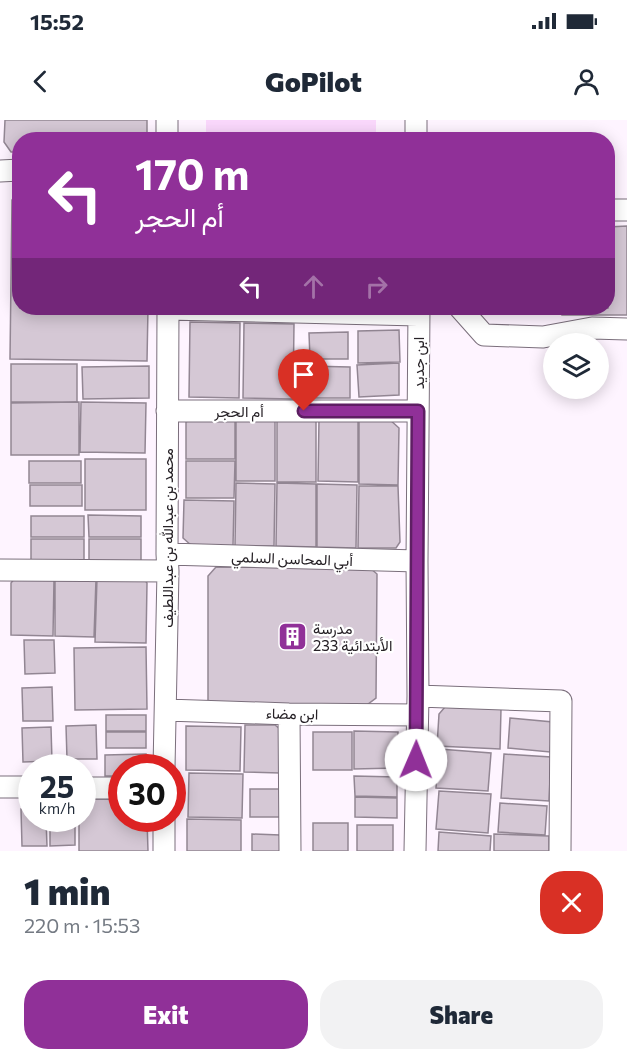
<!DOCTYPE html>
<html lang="en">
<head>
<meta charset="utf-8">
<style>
	:root { --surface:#fff; --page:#f2f2f3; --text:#1f2937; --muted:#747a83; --accent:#903098 }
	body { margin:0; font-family:Commissioner,Vazirmatn,sans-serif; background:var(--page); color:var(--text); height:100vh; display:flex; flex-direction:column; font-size:22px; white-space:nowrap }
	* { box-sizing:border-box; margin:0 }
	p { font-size:20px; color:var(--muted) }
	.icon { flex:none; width:33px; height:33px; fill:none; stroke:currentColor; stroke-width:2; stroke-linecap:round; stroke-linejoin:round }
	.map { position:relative; height:731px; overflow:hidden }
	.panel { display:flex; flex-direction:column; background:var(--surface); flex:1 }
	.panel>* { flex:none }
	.hud { position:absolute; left:12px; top:12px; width:603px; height:183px; border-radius:24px; box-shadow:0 3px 15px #0003; background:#903098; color:#fff; overflow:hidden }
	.controls { position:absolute; left:543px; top:213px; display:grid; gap:12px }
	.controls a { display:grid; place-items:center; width:66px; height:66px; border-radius:50%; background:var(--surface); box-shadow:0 3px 15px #0003; font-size:30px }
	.speed { position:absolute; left:18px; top:634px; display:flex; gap:12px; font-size:30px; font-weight:700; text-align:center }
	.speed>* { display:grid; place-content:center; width:78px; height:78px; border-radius:50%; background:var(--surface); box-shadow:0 3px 15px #0003; line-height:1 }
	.speed small { font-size:15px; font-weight:400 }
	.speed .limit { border:9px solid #d22; background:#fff; color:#111 }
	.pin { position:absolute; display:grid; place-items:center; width:51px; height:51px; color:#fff; margin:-62px -26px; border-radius:50% 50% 50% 0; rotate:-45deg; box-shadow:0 0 6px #0007 }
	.pin .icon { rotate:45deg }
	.me { position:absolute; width:66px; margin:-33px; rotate:1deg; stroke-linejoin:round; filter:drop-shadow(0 0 4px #0008) }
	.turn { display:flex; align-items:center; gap:21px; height:126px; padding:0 24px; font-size:27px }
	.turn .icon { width:78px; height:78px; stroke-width:2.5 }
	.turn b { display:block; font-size:42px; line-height:51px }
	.lanes { display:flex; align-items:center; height:57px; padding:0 24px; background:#0003; justify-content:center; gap:30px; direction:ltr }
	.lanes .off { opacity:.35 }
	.round { display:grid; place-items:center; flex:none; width:63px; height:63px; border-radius:24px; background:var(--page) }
	.head { display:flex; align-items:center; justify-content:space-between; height:102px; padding:0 24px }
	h1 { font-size:36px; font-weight:800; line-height:45px }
	.primary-button { display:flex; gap:12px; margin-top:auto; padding:12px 24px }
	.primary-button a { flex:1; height:69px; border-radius:24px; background:var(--accent); color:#fff; font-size:24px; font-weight:800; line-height:69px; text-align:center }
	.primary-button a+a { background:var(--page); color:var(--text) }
	.status { display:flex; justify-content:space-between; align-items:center; height:42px; padding:0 30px; background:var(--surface); direction:ltr }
	.status svg { height:16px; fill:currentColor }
	header { display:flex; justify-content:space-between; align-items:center; height:78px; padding:0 24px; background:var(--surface); font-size:27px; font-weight:800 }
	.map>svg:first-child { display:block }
	.green { fill:#fad8fc }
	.building { fill:#d5c8d5; stroke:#928693; stroke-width:1.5 }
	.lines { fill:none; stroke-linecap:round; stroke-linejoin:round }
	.minor-casing { stroke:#7b6f7c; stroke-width:23 }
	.minor { stroke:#fff; stroke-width:21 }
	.route-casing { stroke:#5e1f63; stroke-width:15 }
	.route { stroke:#903098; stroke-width:10 }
	.labels { text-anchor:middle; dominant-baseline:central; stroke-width:4.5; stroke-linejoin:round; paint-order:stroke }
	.street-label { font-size:15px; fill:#262126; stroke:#fff }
	.poi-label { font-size:15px; fill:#262126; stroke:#fff; text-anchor:start }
</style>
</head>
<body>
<div class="status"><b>15:52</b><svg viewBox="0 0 49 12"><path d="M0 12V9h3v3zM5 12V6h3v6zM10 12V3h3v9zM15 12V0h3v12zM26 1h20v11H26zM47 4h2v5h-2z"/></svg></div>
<header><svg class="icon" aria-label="back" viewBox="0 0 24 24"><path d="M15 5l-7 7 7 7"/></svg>GoPilot<svg class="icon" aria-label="person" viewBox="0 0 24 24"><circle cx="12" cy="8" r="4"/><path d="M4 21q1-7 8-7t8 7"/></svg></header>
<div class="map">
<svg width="627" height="731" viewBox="0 0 627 731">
	<rect width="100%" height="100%" fill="#fef4ff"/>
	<path class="green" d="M206 0H376V19H206Z"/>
	<path class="building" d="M5 0H147V20H20V32H11L4 22Z
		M19 71 20 188H148L147 241 10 239 12 80Z
		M627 106V195H562V188H608V107Z
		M190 202 240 203 239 278 189 277Z
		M244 203 294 204 293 279 243 278Z
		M399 210 400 242 358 243V211Z
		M348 212V239H310L309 213Z
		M399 243V275L359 277 357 245Z
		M11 244H77V282H11Z
		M149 246V278L83 279 82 247Z
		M306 246 350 247V278H306Z
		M79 282V335H11V283Z
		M81 282 146 283 145 333 80 332Z
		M193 298H235V339H186V302Z
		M236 298 275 299V361H236Z
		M277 299H316V362H277Z
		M319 299H358V362L318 361Z
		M359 299H389L399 308 398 365 359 364Z
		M85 339H146V390H85Z
		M29 341H81V363H29Z
		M186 341H235L234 378H186Z
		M236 363 275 364 274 426H235Z
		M277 363 316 364V427L276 426Z
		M317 364 357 365 356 428 317 427Z
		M30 365H82V386H30Z
		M359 366H398L400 422 396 428H358Z
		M184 380 234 381 233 426H192L183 418Z
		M88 395 141 396V417H89Z
		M31 396H84V417H31Z
		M31 419H84V440H31Z
		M89 419H141V441H89Z
		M216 447 370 448 377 454 376 578 364 587 208 585V456Z
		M15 458 54 459 53 516 11 515V463Z
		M97 458 144 459 147 463 146 523 95 522Z
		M55 459H96L94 517 55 516Z
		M24 520H54L55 553 25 554Z
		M146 527 147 589 75 590 74 528Z
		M52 567 53 601H23L22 568Z
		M445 587 501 589 500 629 437 626 439 594Z
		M106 595H146V611H106Z
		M510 598 553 602 550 632 508 628Z
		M96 605 97 639H67L66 606Z
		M245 605H275L281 610 280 653 244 652Z
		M186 606 241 607 240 651 186 650Z
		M51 607 52 641 23 642 22 608Z
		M354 611 398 612 397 648 354 649Z
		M106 612H146V628H106Z
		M313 612H352V650H313Z
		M439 629 491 633 488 671 436 668Z
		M146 634V648H122V656H105V635Z
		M504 634 551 637 549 681 501 678Z
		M189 653 243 654 242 698 188 697Z
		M354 656 397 657V677L355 676Z
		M250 669H281V697H250Z
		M439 671 491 674 488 713 436 709Z
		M355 677 397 678V698L355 697Z
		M82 679H122V699H147L148 731H79V699H82Z
		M500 683 547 686 545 715 498 712Z
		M21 689H32V699H46L47 726H22Z
		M50 699H75V725L50 726Z
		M187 699 241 700V731H187Z
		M313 703H348V731H313Z
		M357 705H393V731H357Z
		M439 712 491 716 490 731H438Z
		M252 714 280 715V731H252Z
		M494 714 549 716V731H494Z"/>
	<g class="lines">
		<defs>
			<path id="minor" d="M167 0V20
				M416 0V20
				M0 51 20 50
				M608 90H627
				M460 188 484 215 543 217 592 208 627 209
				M168 189 418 195
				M167 291H418
				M167 434 417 441
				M0 450 168 451
				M418 576 561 581 560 731
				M166 590 289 594 417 595
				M289 594 290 731
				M164 648 168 451 167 434 168 188
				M0 667H32
				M82 668H122
				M164 699V731
				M415 731 418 576 417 441 419 188"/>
		</defs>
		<use href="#minor" class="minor-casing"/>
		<use href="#minor" class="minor"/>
	</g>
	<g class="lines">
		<defs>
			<path id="route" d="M304 291H418L416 640"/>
		</defs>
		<use href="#route" class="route-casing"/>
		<use href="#route" class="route"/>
	</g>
	<defs>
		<symbol id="building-square" viewBox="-11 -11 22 22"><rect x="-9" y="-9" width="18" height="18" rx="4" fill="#903098" stroke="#fff"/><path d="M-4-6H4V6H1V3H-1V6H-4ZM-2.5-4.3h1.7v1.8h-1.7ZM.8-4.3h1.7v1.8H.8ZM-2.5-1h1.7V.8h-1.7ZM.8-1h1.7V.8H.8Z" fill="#fff"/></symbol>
	</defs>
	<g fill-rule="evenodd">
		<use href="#building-square" x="276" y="500" width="33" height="33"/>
	</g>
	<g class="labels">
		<g class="street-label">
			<text transform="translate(418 243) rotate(-90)">ابن جديد</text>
			<text x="239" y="291">أم الحجر</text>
			<text transform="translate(167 418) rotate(-90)">محمد بن عبدالله بن عبداللطيف</text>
			<text transform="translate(292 438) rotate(2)">أبي المحاسن السلمي</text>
			<text transform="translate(292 593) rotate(1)">ابن مضاء</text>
		</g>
		<g class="poi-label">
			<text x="313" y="508">مدرسة<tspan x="313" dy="17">الأبتدائية 233</tspan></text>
		</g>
	</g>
</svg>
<div class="controls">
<a><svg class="icon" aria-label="layers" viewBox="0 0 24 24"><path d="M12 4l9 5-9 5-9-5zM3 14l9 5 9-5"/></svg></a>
</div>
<div class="speed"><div>25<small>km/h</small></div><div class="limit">30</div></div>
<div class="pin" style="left:304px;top:291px;background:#d93025"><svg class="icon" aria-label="arrive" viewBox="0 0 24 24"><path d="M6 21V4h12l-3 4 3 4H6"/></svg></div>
<svg class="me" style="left:416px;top:640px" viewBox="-20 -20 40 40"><circle r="19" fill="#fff"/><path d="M0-13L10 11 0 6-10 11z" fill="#903098"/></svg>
<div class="hud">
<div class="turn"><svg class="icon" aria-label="left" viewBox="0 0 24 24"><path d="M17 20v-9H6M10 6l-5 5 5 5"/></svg><div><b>170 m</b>أم الحجر</div></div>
<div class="lanes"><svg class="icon" aria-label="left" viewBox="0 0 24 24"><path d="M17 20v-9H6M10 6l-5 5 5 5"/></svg><svg class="icon off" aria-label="ahead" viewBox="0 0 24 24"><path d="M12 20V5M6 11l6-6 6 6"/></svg><svg class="icon off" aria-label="right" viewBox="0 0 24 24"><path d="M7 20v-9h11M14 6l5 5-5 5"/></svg></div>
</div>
</div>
<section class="panel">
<div class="head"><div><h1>1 min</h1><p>220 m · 15:53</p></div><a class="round" style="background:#d93025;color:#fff"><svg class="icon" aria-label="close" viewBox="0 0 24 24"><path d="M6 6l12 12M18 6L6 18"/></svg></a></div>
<div class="primary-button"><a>Exit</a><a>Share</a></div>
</section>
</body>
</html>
